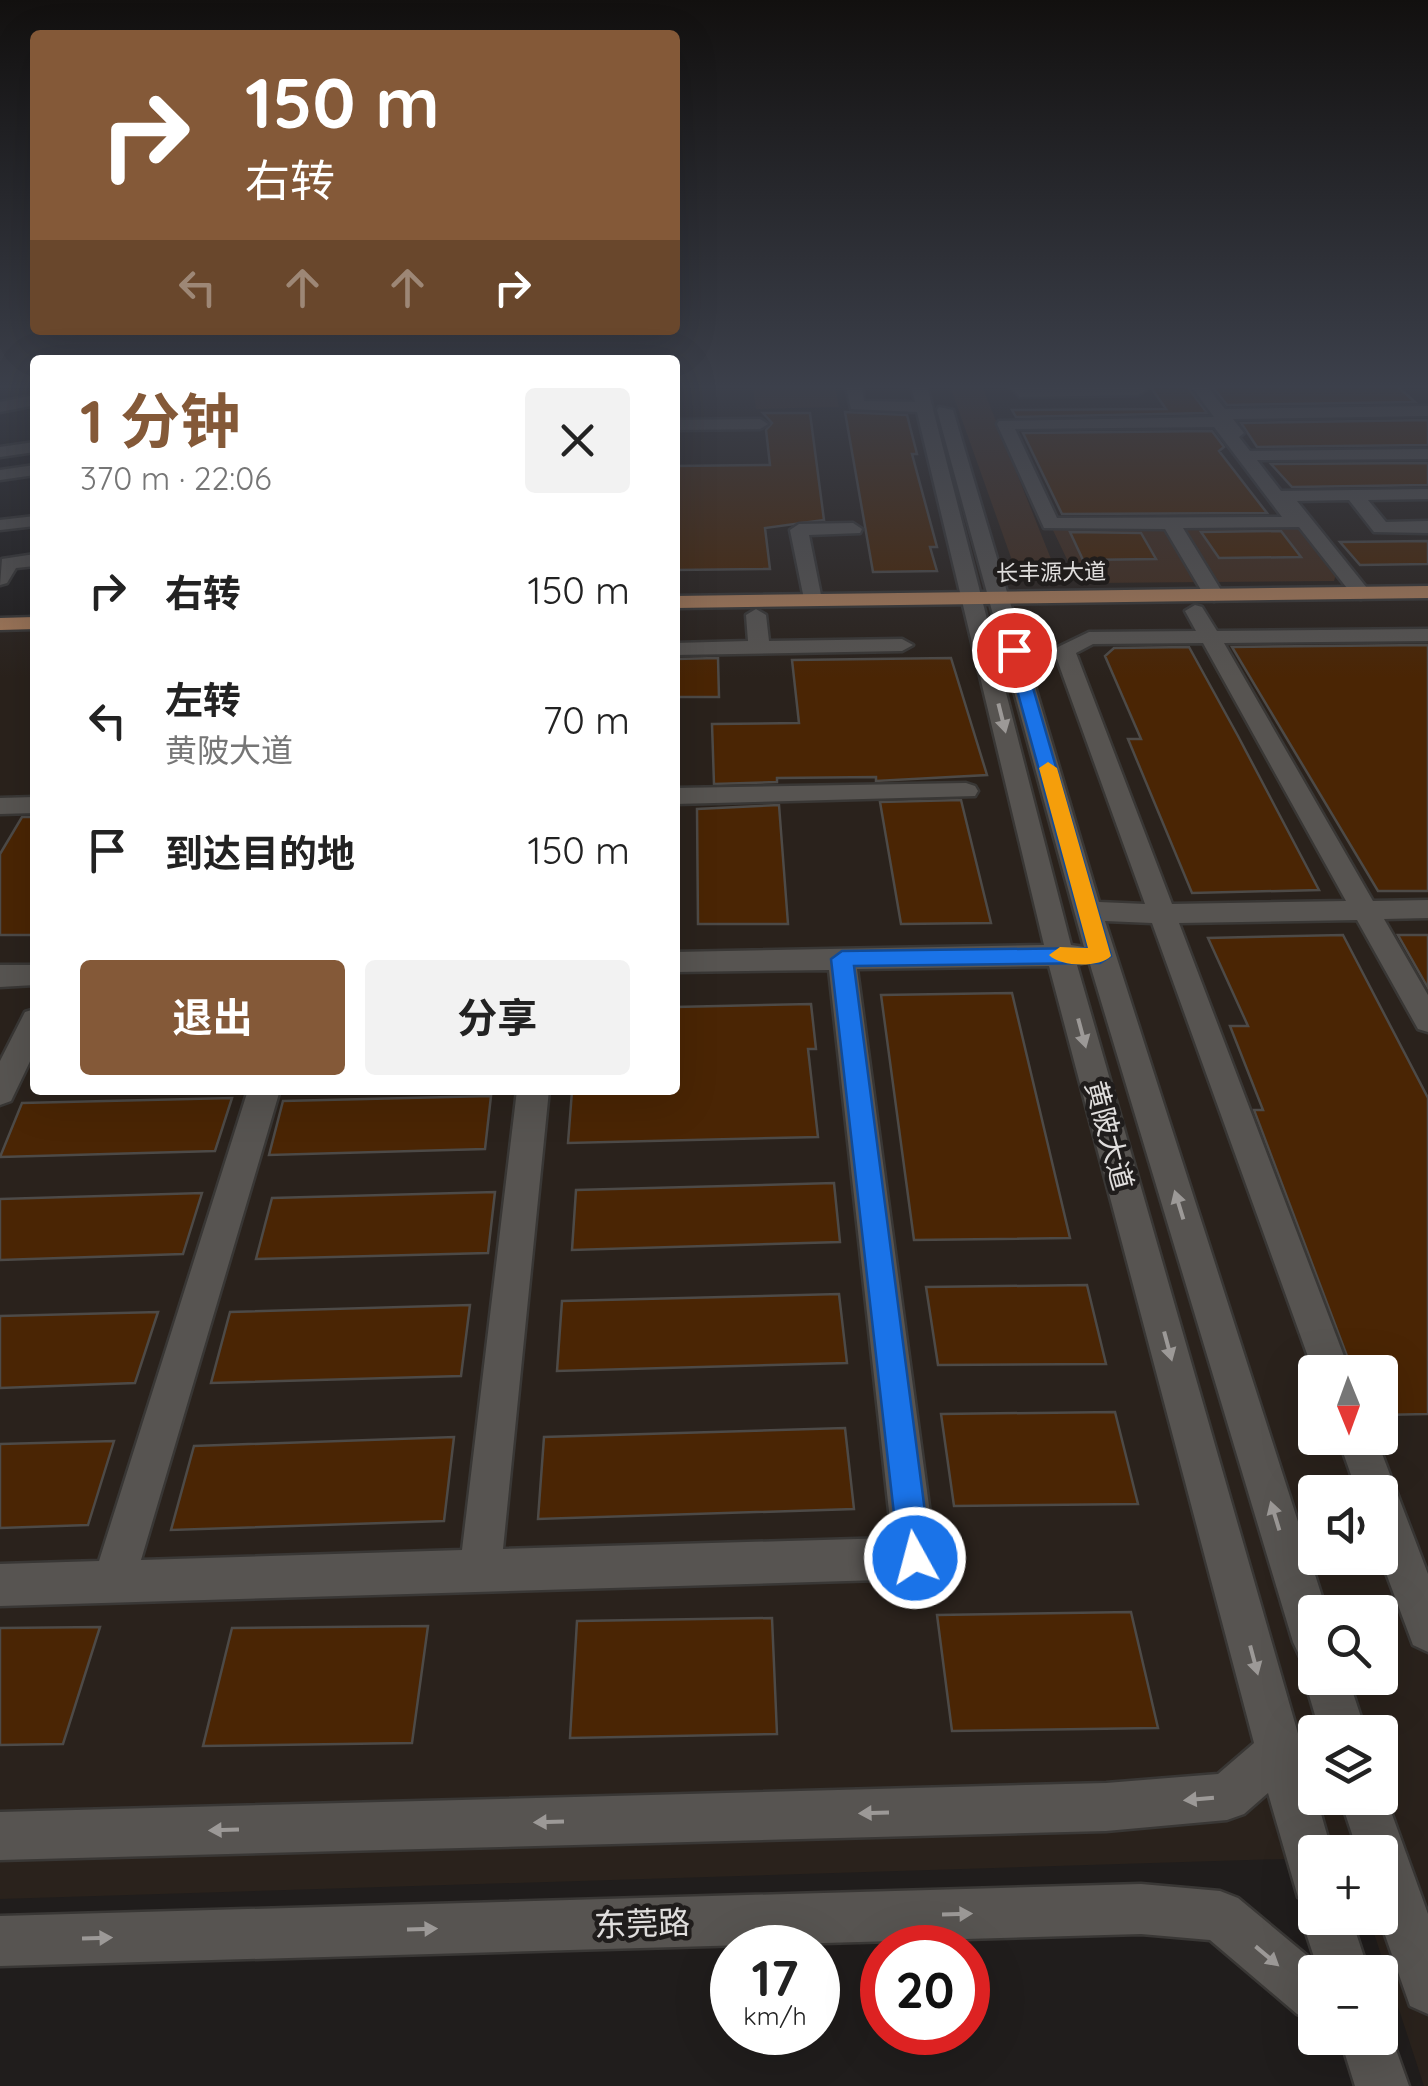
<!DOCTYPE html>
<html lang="zh">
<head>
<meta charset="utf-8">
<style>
	:root { --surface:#fff; --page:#f2f2f2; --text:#222; --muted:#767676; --accent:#845938 }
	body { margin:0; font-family:Quicksand,"Noto Sans SC",sans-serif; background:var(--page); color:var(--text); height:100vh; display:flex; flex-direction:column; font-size:38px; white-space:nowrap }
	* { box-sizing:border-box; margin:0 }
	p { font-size:32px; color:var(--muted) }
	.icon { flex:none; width:55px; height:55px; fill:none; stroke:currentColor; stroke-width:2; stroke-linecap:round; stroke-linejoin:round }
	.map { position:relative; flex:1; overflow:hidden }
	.details { position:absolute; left:30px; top:355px; width:650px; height:740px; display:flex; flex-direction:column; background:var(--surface); border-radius:10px; box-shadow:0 10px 40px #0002 }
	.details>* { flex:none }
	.guide { position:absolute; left:30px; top:30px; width:650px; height:305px; border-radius:10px; box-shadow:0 10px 40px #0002; background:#845938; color:#fff; overflow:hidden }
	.needle { width:65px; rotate:179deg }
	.fabs { position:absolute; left:1298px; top:1355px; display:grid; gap:20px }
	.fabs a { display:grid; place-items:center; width:100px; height:100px; border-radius:10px; background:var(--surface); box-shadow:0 10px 40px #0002; font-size:50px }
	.speed { position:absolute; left:710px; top:1925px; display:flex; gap:20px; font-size:50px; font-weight:700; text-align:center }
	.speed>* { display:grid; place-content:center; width:130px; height:130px; border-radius:50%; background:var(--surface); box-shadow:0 10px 40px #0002; line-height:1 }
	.speed small { font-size:25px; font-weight:400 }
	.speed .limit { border:15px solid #d22; background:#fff; color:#111 }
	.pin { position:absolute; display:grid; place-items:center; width:85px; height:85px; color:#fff; margin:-42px; border:5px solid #fff; border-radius:50%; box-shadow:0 2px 10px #0007 }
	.me { position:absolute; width:110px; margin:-55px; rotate:353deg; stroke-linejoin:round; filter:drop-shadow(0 0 8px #0008) }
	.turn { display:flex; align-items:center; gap:35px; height:210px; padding:0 50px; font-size:45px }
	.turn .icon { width:130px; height:130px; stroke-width:2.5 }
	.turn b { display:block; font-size:70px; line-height:85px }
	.lanes { display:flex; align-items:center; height:95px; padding:0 50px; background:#0003; justify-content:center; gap:50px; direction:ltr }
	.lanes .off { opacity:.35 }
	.round { display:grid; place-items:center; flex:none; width:105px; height:105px; border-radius:10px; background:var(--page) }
	.head { display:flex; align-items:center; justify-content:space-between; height:170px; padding:0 50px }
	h1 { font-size:60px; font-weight:700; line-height:75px; color:var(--accent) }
	.cta { display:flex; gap:20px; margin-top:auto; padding:20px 50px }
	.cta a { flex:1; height:115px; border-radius:10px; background:var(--accent); color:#fff; font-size:40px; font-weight:700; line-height:115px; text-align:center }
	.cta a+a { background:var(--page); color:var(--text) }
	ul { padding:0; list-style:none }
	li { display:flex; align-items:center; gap:30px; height:130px; padding:0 50px }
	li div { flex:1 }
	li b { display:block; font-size:38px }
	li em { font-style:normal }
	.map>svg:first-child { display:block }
	.built { fill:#2a221c; fill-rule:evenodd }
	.green { fill:#442d1d }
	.building { fill:#4a2504; stroke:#4d4a47; stroke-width:2.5 }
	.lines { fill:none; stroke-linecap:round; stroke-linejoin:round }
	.minor-casing { stroke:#393735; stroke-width:5 }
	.major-casing { stroke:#393735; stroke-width:5 }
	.minor { fill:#575451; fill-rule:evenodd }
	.major { fill:#aa7c59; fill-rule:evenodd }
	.oneway { fill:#9c9997 }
	.route { fill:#1a73e8; stroke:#114b97; stroke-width:2.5 }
	.slow { fill:#f59e0b }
	.labels { text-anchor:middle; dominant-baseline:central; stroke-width:9; stroke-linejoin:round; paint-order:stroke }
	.far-street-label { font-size:22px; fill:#e0dedd; stroke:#201d1c }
	.street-label { font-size:28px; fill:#e0dedd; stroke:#201d1c }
	.near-street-label { font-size:32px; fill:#e0dedd; stroke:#201d1c }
</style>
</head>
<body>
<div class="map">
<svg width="1428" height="2086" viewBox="0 0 1428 2086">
	<rect width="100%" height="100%" fill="#201d1c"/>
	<path class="built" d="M675 386H1428V2086H1424L1369 1918H1380V1852H1315V1858L0 1899V624L35 623V1090H675ZM1315 1372H1380V1438H1315ZM1315 1492H1380V1558H1315ZM1315 1612H1380V1678H1315ZM1315 1732H1380V1798H1315Z"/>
	<path class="green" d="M753 386H835L839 407 756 409Z
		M950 386H982L1053 564 1044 575 1022 574 1014 566Z
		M1295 522 1336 574 1334 581 1090 583 1074 574 1050 524Z"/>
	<path class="building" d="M1150 386H1187L1207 413 1016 417 1012 410 1166 409Z
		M1212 386H1397L1415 402 1227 405Z
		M845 412 907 415 917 454H912L937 547H930L937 571 873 572Z
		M763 413H810L824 520 765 528 770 569 675 570V466L770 465 766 430 772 423Z
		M1428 420V445L1257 447 1241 423Z
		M1212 431 1224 447 1219 451 1267 513 1062 514 1023 433Z
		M1428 463V485L1292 487 1271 464Z
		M1281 531 1301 557 1219 558 1201 532Z
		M1070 532 1141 533 1156 559 1083 560Z
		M1428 541V564L1360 565 1340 542Z
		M1428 645V891H1378L1232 647Z
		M1189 647 1238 736 1319 890 1192 893 1128 739H1141L1105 656 1114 648Z
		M718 658 719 697H675V659Z
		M951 658 987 775 876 781V777L777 778V782L714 784 712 724 799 723 792 660Z
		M961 800 991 923 901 924 880 802Z
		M779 805 788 924H698L697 809Z
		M22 817H35V935H0V854Z
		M1343 935 1428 1098V1414L1380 1415V1372H1353L1254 1110H1263L1230 1026H1248L1208 938Z
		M1398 935H1428V988Z
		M1012 993 1070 1238 914 1240 881 995Z
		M811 1004 816 1049H808L818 1137 568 1143 572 1091 675 1090V1007Z
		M491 1096 485 1149 269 1155 283 1101Z
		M232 1098 215 1151 0 1157 22 1103Z
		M834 1183 840 1242 572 1250 576 1190Z
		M495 1192 488 1253 256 1259 272 1198Z
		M202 1193 183 1254 0 1260V1199Z
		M1087 1285 1106 1364 938 1365 926 1287Z
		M839 1294 847 1363 557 1371 562 1301Z
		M470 1305 461 1376 211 1383 230 1312Z
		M158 1312 135 1383 0 1388V1316Z
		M1115 1412 1138 1504 954 1506 941 1414Z
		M845 1428 854 1509 538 1519 544 1437Z
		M454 1437 444 1521 171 1530 194 1446Z
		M114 1441 88 1525 0 1528V1444Z
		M1131 1612 1158 1728 952 1731 937 1615Z
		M772 1618 777 1734 570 1738 577 1621Z
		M428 1626 412 1743 203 1746 232 1628Z
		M100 1627 63 1744 0 1745V1628Z"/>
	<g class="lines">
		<defs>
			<path id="minor" d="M846 386H862L864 401 915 402 911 386H927L1071 945 1084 947 937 410 939 407 953 410 1099 902 1145 904 1054 651 1058 647 1089 632 1196 631 1185 611 1195 605 1202 607 1217 631 1428 629V641L1224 643 1373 901 1428 900V918L1384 919 1428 995V1032L1418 1029 1357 920 1179 923 1350 1372H1315V1376L1152 923 1105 921 1327 1612H1315V1678H1348L1366 1732H1320L1304 1678 1311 1662 1300 1657 1293 1642 1089 961 1077 965 1332 1852H1315V1918H1351L1369 1972H1315V2022L1297 2014 1210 1940 1141 1934 0 1966V1916L1141 1884 1220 1891 1238 1898 1316 1963 1301 1918 1308 1902 1298 1897 1268 1793 1244 1814 1227 1820 1106 1831 0 1860V1812L1106 1783 1218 1774 1254 1743 1049 966 857 969 936 1558 930 1573 915 1579 0 1606V1564L99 1561 248 1090H280L141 1560 462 1550 517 1090H549L503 1549 892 1538 829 970 675 972V952L1044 945 917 412 851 409ZM1203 643 1346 901 1172 904 1076 653 1093 644Z
				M1009 386H1143L1146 390 1138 395 1020 397Z
				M1191 386H1207L1225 409 1428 406V416L1233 419 1244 433 1239 437 1250 451 1428 449V459L1257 460 1281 491 1428 489V499L1368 500 1386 522 1428 521V533L1374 532 1349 500 1297 501 1371 593 1361 599 1354 597 1299 527 1183 528 1224 595 1214 601 1204 595 1165 529 1044 528 997 424 999 421 1214 417ZM1214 427 1282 517 1057 518 1015 429Z
				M35 395V405L0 412V402Z
				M675 420 760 419 768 424 760 429 675 430Z
				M35 442V452L0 457V447Z
				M35 465V475L0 480V470Z
				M35 516V526L0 530V520Z
				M853 523 862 529 860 533 809 535 822 600 819 604H805L790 530 799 524Z
				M35 554V566L16 568 7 583 0 585 2 559Z
				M756 609 766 615 769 641 902 639 913 645 902 651 675 655V643L748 641 746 615Z
				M966 783 975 786 978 791 975 796 675 804V788Z
				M35 797V813L0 814V798Z
				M0 965H35V985L0 987Z
				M35 1009V1051L11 1101 0 1105V1061L25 1012Z
				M1338 1438H1376L1428 1574V1652L1413 1645 1380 1557V1492H1357Z
				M1380 1781 1428 1914V2014L1410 2006 1379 1918 1380 1852H1358L1340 1798H1380Z
				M1380 2018 1385 2019 1409 2086H1355L1340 2038H1380Z"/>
			<path id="major" d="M1428 586V598L675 608V596Z
				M35 617V629L0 630V618Z"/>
		</defs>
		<use href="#minor" class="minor-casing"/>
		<use href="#major" class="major-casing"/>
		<use href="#minor" class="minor"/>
		<use href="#major" class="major"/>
	</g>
	<defs><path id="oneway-solid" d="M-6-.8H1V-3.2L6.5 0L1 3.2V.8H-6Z" transform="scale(2.5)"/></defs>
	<g class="oneway">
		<use href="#oneway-solid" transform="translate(1002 718) rotate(76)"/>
		<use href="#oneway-solid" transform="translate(1082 1033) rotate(75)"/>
		<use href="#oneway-solid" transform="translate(1179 1205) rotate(-107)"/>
		<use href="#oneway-solid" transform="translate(1168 1346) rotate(75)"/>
		<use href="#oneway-solid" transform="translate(1275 1516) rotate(-107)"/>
		<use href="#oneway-solid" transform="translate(1254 1660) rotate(75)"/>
		<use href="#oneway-solid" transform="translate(1199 1799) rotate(175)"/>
		<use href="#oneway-solid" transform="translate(874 1813) rotate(178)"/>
		<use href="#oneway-solid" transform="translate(549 1822) rotate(178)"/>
		<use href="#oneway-solid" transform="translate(224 1830) rotate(178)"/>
		<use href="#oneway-solid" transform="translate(957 1914) rotate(-2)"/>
		<use href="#oneway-solid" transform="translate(422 1929) rotate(-2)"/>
		<use href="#oneway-solid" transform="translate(97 1938) rotate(-2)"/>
		<use href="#oneway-solid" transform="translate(1267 1956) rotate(40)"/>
	</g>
	<linearGradient id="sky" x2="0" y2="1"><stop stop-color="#12100f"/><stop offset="0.57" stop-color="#3c404b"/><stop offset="1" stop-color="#3c404b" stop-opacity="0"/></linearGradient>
	<rect width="1428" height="678" fill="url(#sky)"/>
	<path class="route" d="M1009 647 1022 650 1111 956 1100 963 854 966 931 1558 926 1569 915 1574 904 1569 899 1558 831 959 842 951 1088 948 1006 650Z"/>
	<path class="slow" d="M1048 762 1057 768 1111 956C1100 968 1060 967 1049 955L1060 947 1088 948 1039 768Z"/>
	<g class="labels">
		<g class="far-street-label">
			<text transform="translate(1051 572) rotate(-1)">长丰源大道</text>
		</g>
		<g class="street-label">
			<text transform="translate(1110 1135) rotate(75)">黄陂大道</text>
		</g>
		<g class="near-street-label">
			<text transform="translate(642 1923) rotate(-2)">东莞路</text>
		</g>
	</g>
</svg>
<div class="fabs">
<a><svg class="needle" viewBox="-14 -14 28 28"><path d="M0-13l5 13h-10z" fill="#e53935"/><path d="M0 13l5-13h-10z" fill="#767676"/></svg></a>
<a><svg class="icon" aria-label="sound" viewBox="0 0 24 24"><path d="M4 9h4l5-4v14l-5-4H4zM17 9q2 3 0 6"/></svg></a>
<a><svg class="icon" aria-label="search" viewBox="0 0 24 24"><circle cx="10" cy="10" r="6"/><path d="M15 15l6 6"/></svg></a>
<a><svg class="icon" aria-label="layers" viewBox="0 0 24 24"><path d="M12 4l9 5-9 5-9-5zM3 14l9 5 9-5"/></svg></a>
<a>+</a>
<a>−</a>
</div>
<div class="speed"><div>17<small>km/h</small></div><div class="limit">20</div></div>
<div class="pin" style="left:1014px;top:650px;background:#d93025"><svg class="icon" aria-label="arrive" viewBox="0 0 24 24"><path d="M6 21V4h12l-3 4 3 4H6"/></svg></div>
<svg class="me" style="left:915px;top:1558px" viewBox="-20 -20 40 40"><circle r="17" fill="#1a73e8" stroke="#fff" stroke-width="3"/><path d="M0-11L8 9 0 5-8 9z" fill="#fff"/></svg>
<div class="guide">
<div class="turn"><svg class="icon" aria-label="right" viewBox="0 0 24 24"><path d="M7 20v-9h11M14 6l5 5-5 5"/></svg><div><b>150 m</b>右转</div></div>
<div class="lanes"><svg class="icon off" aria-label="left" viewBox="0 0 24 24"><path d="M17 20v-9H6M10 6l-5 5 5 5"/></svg><svg class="icon off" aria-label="ahead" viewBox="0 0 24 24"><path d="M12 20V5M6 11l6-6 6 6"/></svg><svg class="icon off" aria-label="ahead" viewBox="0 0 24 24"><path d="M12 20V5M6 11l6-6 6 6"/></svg><svg class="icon" aria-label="right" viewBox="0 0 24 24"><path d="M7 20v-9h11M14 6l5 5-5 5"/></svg></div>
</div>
<section class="details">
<div class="head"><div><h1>1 分钟</h1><p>370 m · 22:06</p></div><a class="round"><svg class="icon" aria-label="close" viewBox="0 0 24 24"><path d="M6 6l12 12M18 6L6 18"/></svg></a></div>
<ul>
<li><svg class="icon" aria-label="right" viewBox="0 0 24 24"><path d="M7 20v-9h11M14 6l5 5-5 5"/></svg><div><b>右转</b></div><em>150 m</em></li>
<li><svg class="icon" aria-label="left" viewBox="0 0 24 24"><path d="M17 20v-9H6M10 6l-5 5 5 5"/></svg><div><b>左转</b><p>黄陂大道</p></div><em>70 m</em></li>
<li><svg class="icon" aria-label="arrive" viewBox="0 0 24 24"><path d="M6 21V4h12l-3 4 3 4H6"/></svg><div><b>到达目的地</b></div><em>150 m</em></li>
</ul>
<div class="cta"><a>退出</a><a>分享</a></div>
</section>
</div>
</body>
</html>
